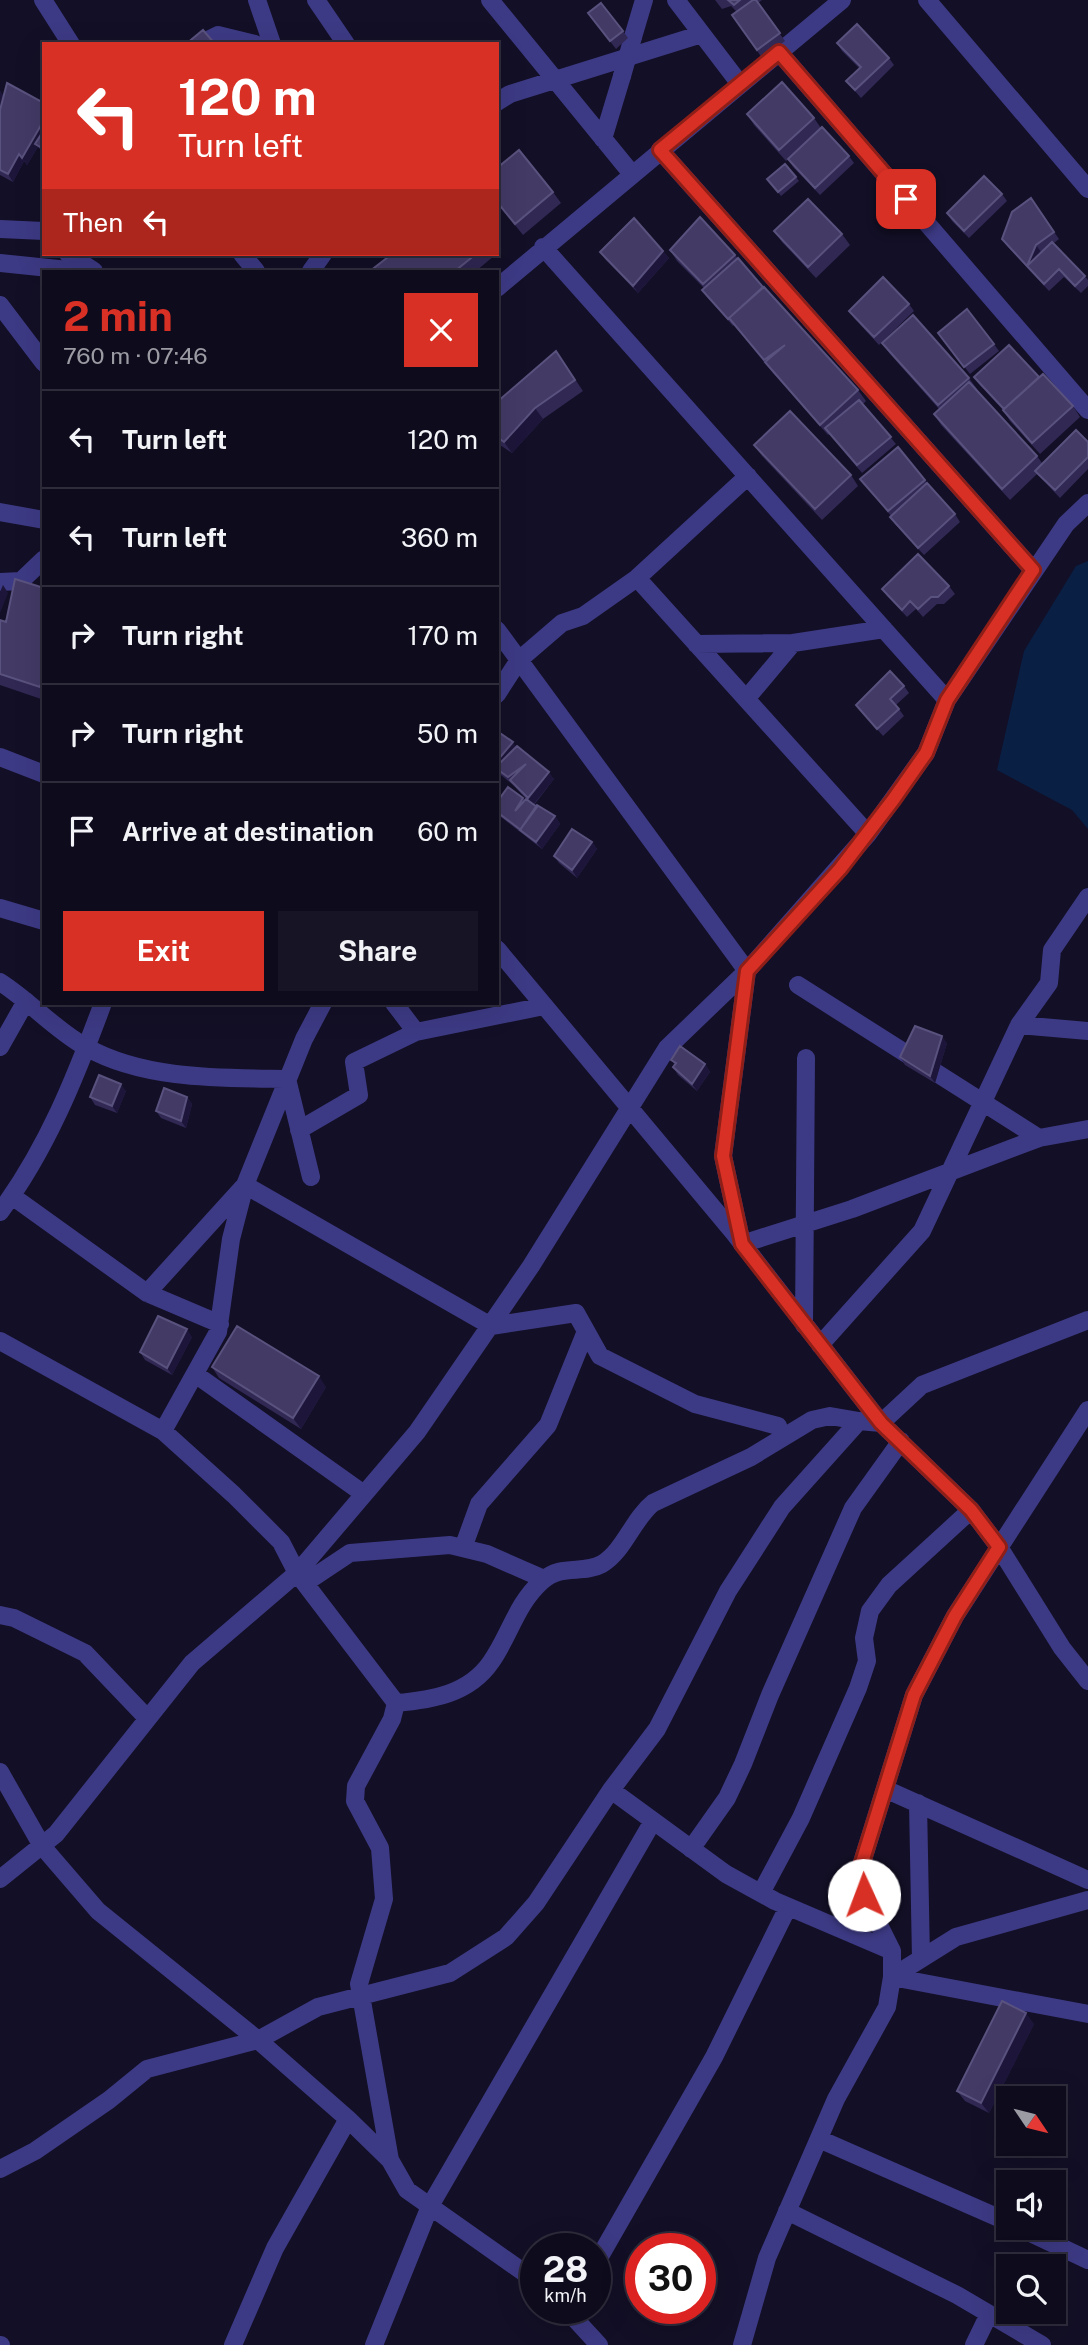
<!DOCTYPE html>
<html lang="en">
<head>
<meta charset="utf-8">
<style>
	:root { --surface:#0e0b1c; --page:#171425; --text:#f1f3f6; --muted:#9b9ba3; --line:#2e2b3b; --accent:#d93025 }
	body { margin:0; font-family:"Public Sans",sans-serif; background:var(--page); color:var(--text); height:100vh; display:flex; flex-direction:column; font-size:26px; white-space:nowrap }
	* { box-sizing:border-box; margin:0 }
	p { font-size:23px; color:var(--muted) }
	.icon { flex:none; width:38px; height:38px; fill:none; stroke:currentColor; stroke-width:2; stroke-linecap:round; stroke-linejoin:round }
	.map { position:relative; flex:1; overflow:hidden }
	.panel { position:absolute; left:42px; top:270px; width:457px; height:735px; display:flex; flex-direction:column; background:var(--surface); border-radius:0px; box-shadow:0 7px 28px #0002,0 0 0 2px var(--line) }
	.panel>* { flex:none }
	.guide { position:absolute; left:42px; top:42px; width:457px; height:214px; border-radius:0px; box-shadow:0 7px 28px #0002,0 0 0 2px var(--line); background:#d93025; color:#fff; overflow:hidden }
	.needle { width:46px; rotate:125deg }
	.tools { position:absolute; left:996px; top:2086px; display:grid; gap:14px }
	.tools a { display:grid; place-items:center; width:70px; height:70px; border-radius:0px; background:var(--surface); box-shadow:0 7px 28px #0002,0 0 0 2px var(--line); font-size:35px }
	.speed { position:absolute; left:520px; top:2233px; display:flex; gap:14px; font-size:35px; font-weight:700; text-align:center }
	.speed>* { display:grid; place-content:center; width:91px; height:91px; border-radius:50%; background:var(--surface); box-shadow:0 7px 28px #0002,0 0 0 2px var(--line); line-height:1 }
	.speed small { font-size:18px; font-weight:400 }
	.speed .limit { border:10px solid #d22; background:#fff; color:#111 }
	.pin { position:absolute; display:grid; place-items:center; width:60px; height:60px; color:#fff; margin:-30px; border-radius:14px; box-shadow:0 4px 10px #0006 }
	.me { position:absolute; width:77px; margin:-38px; rotate:358deg; stroke-linejoin:round; filter:drop-shadow(0 0 5px #0008) }
	.turn { display:flex; align-items:center; gap:24px; height:147px; padding:0 21px; font-size:32px }
	.turn .icon { width:91px; height:91px; stroke-width:2.5 }
	.turn b { display:block; font-size:49px; line-height:60px }
	.then { display:flex; align-items:center; height:66px; padding:0 21px; background:#0003; gap:14px; font-size:26px }
	.round { display:grid; place-items:center; flex:none; width:74px; height:74px; border-radius:0px; background:var(--page) }
	.head { display:flex; align-items:center; justify-content:space-between; height:119px; padding:0 21px }
	h1 { font-size:42px; font-weight:700; line-height:52px; color:var(--accent) }
	.action { display:flex; gap:14px; margin-top:auto; padding:14px 21px }
	.action a { flex:1; height:80px; border-radius:0px; background:var(--accent); color:#fff; font-size:28px; font-weight:700; line-height:80px; text-align:center }
	.action a+a { background:var(--page); color:var(--text) }
	ul { padding:0; list-style:none }
	li { display:flex; align-items:center; gap:21px; height:98px; padding:0 21px; border-top:2px solid var(--line) }
	li div { flex:1 }
	li b { display:block; font-size:26px }
	li em { font-style:normal }
	.map>svg:first-child { display:block }
	.water { fill:#0a1f44 }
	.lines { fill:none; stroke-linecap:round; stroke-linejoin:round }
	.minor { stroke:#3d3a85; stroke-width:18 }
	.minor-bridge { stroke:#3d3a85; stroke-width:18 }
	.wall { fill:#312854 }
	.shaded-wall { fill:#1d163a }
	.building { fill:#433a66; stroke:#5a527e; stroke-width:2 }
	.route-casing { stroke:#8d1f18; stroke-width:18 }
	.route { stroke:#d93025; stroke-width:12 }
</style>
</head>
<body>
<div class="map">
<svg width="1088" height="2345" viewBox="0 0 1088 2345">
	<rect width="100%" height="100%" fill="#130f26"/>
	<path class="water" d="M1088 561V829L1072 810 997 770 1024 651 1076 566Z"/>
	<g class="lines">
		<path class="minor" d="M43 0 71 44
			M257 0 272 44
			M316 0 346 44
			M490 0 632 174
			M676 0 740 84
			M927 0 1088 189
			M633 37 644 0
			M200 44 218 35 255 44
			M779 52 1088 410
			M497 102 510 94 702 34
			M603 139 622 76
			M660 150 1033 570
			M0 229 44 231
			M543 247 947 700
			M68 254 94 271
			M242 254 256 271
			M0 263 78 271
			M311 271 323 254
			M497 288 842 0
			M0 305 44 363
			M0 512 44 520
			M637 578 868 834
			M0 582 21 581 44 559
			M497 630 747 971 723 1156 742 1244 852 1209 1039 1138 1088 1129
			M696 644 793 643
			M497 694 519 660 562 623 583 616 637 578 748 476
			M746 699 793 643 884 629
			M0 757 44 774
			M0 908 44 921
			M497 949 734 1233 881 1423 971 1510 999 1547 1062 1648 1088 1681
			M0 982C30 1001 55 1030 86 1047 144 1080 222 1078 287 1079L311 1177
			M798 985 1039 1138
			M394 1003 416 1032 544 1006
			M1019 1025 1049 983 1052 950 1088 897
			M0 1047 26 1001
			M299 1130 359 1095 354 1062 416 1032
			M12 1196 147 1293 220 1324
			M0 1212C47 1149 76 1076 103 1003
			M147 1293 245 1185 491 1326 576 1313 600 1356 695 1404 778 1426
			M804 1325 806 1058
			M0 1341 163 1431 234 1495 281 1542 297 1573 396 1703 392 1719 356 1786 355 1801 380 1848 384 1899 359 1984 390 2160
			M820 1345 922 1231 1019 1025 1088 1031
			M195 1374 364 1494
			M163 1431 218 1332 231 1239 245 1185 304 1039 323 1003
			M463 1548 479 1504 548 1425 586 1331
			M305 1583 350 1553 450 1545 487 1554 544 1579
			M0 1615 14 1618 85 1653 147 1718
			M396 1703C432 1700 469 1694 491 1662 510 1635 516 1604 542 1581 562 1563 582 1575 602 1564 624 1551 633 1519 653 1503L751 1457 812 1420 830 1416 859 1421
			M0 1772 42 1846 98 1911 258 2040 348 2119 390 2160 407 2190 536 2281
			M885 1789 1088 1880
			M611 1790 726 1874 775 1901 892 1951
			M918 1803 921 1959
			M691 1849 727 1798 743 1764 770 1695 853 1508 901 1441
			M0 1879 56 1834 192 1663 297 1573 417 1432 531 1266 667 1048 747 971 868 834 926 753 947 700 1066 524 1088 503
			M761 1893 801 1818 858 1688 867 1661 864 1638 870 1611 889 1585 971 1510
			M892 1977 956 1937 1088 1900
			M892 1977 1088 2014
			M819 2139 1008 2222
			M0 2169 35 2151 109 2100 147 2069 258 2040 318 2007 450 1973 506 1937 536 1903 611 1790 657 1729 728 1591 782 1507 859 1421 881 1423 922 1385 1088 1320
			M787 2211 957 2295 1042 2345
			M1020 2228 1088 2260
			M595 2265 714 2057 788 1907
			M565 2308 599 2345
			M0 2345H1
			M233 2345 275 2248 348 2119
			M374 2345 430 2206 653 1821
			M742 2345 767 2258 836 2099 887 2007 892 1977V1951L864 1895 860 1869 914 1695 955 1616 1088 1410
			M974 2345 989 2314"/>
		<path class="minor-bridge" d="M622 76 633 37"/>
	</g>
	<path class="wall" d="M715 0H762L758 3 785 41 762 58 732 15 737 12 731 6 722 9Z
		M588 13 623 31 628 38 616 49Z
		M837 43 889 58 894 65 861 98 846 81 859 68 842 51Z
		M0 91 4 97 44 103V153L38 147 27 165 24 161 13 182 0 175Z
		M747 114 814 118 821 128 849 156 854 163 820 195 793 167 788 159 792 156 786 161 754 125Z
		M497 168 553 192 561 203 523 235 497 203Z
		M796 177 799 181 781 196 770 183Z
		M1002 194 1007 201 969 238 952 221 947 213Z
		M1031 198 1059 239 1054 243 1088 280V286L1081 293 1064 277 1049 291 1007 246 1002 239Z
		M774 231 842 234 850 245 816 278 782 242Z
		M497 247 500 251 476 271H370L392 254H497Z
		M670 250 735 255 764 288 858 390 866 401 863 404 896 444 862 473 829 434 828 435 773 373 734 325 733 326 707 297 702 290 704 288 677 261Z
		M663 251 669 258 638 293 605 259 600 252Z
		M909 304 914 311 879 345 854 318 849 311Z
		M943 340 994 344 999 351 970 374Z
		M882 343 969 378 977 389H976L1037 456 1042 463 1088 442V469L1060 498 1037 474 1010 500 941 425 934 414 939 409 890 354Z
		M556 351 583 391 543 419 512 453 497 443V402Z
		M974 377H1039L1073 406 1080 417 1040 454 1010 421 1003 410 979 384Z
		M754 445 851 475 858 486 822 520 762 456Z
		M860 479 925 480 930 487 955 514 960 522 924 555 895 524 891 516Z
		M949 586 955 594 944 604H937L923 617 916 609 907 617 887 596 882 589Z
		M44 588V700L0 685V620L6 622Z
		M904 686 909 693 896 705 904 716 883 736 856 705Z
		M497 731 554 779 534 805 555 816 560 824 542 849 497 814V802L523 798 525 800 529 802 513 785 501 775 497 770Z
		M592 842 597 849 577 878 559 863 554 856Z
		M947 1043 935 1083 905 1065 900 1057Z
		M671 1060 705 1064 710 1072 697 1091 678 1075 673 1067 675 1065Z
		M126 1091 117 1113 95 1105 90 1097Z
		M187 1097 192 1104 186 1128 161 1118 156 1111Z
		M192 1337 172 1375 145 1360 140 1352Z
		M212 1367 326 1387 301 1429 219 1378Z
		M1034 2024 989 2113 965 2101 957 2091Z"/>
	<path class="shaded-wall" d="M0 91 7 102 0 118Z
		M44 120V137L35 144 38 147 27 165 22 158Z
		M19 154 24 161 13 182 8 174Z
		M1036 245 1041 252 1027 266Z
		M663 251 669 258 638 293 633 286Z
		M535 408 543 419 512 453 504 442Z
		M3 585 8 593 0 613V592Z
		M44 674V693L40 687Z
		M513 742 518 749 500 772 497 768V761Z
		M549 772 554 779 533 805 528 798Z
		M555 816 560 824 542 849 536 842Z
		M592 842 597 849 577 878 572 870Z
		M942 1036 947 1043 935 1083 930 1076Z
		M705 1064 710 1072 697 1091 692 1084Z
		M121 1084 126 1091 117 1113 112 1106Z
		M187 1097 192 1104 186 1128 181 1121Z
		M187 1329 192 1337 172 1375 167 1368Z
		M319 1376 326 1387 301 1429 293 1418Z
		M1026 2013 1034 2024 989 2113 981 2103Z"/>
	<path class="building" d="M728 0H740L734 5Z
		M753 0H756L780 33 757 50 732 15Z
		M601 3 623 31 610 41 588 13Z
		M857 24 889 58 855 90 846 81 861 67 837 43Z
		M203 30 215 44H186Z
		M782 82 814 118 779 150 747 114Z
		M7 83 44 103V120L22 158 19 154 8 174 0 170V110Z
		M822 127 849 156 815 188 788 159Z
		M44 130V149L35 144Z
		M519 150 553 192 515 224 497 202V168Z
		M785 164 796 177 778 192 767 179Z
		M984 176 1002 194 964 231 947 213Z
		M1031 198 1054 232 1036 245 1027 266 1052 242 1085 276 1075 286 1059 269 1044 284 1027 266 1002 239 1012 212Z
		M808 199 842 234 808 267 774 231Z
		M700 217 735 255 703 284 670 250Z
		M634 218 663 251 633 286 600 252Z
		M392 254H476L455 271H370Z
		M738 258 763 287 728 319 702 290Z
		M883 277 909 304 874 337 849 311Z
		M764 287 858 390 820 425 765 362 785 345 764 360 729 318Z
		M967 309 994 344 964 367 938 333Z
		M913 315 969 378 938 405 882 343Z
		M1009 345 1039 377 1004 409 974 377Z
		M556 351 575 380 535 408 504 442 497 437V402Z
		M1043 374 1073 406 1032 443 1003 410Z
		M969 382 1037 456 1002 489 934 414Z
		M859 400 891 437 857 465 825 428Z
		M790 411 851 475 815 509 754 445Z
		M1076 430 1088 442V457L1055 490 1035 471Z
		M898 447 925 480 888 511 860 479Z
		M927 483 955 514 918 548 890 517Z
		M918 554 949 586 938 597H931L918 609 910 601 902 610 882 589Z
		M15 579 44 588V674L40 687 0 674V620L6 622Z
		M890 671 904 686 890 699 899 709 877 729 856 705Z
		M497 731 513 742 497 761Z
		M517 746 549 772 528 798 510 780 526 764 508 777 497 769V766Z
		M508 787 523 798 515 811 526 799 537 807 520 830 522 831 497 812V802Z
		M537 805 555 816 536 842 520 830Z
		M572 829 592 842 572 870 554 856Z
		M915 1026 942 1036 930 1076 900 1057Z
		M680 1046 705 1064 692 1084 673 1067 676 1063 671 1060Z
		M99 1075 121 1084 112 1106 90 1097Z
		M164 1088 187 1097 181 1121 156 1111Z
		M158 1316 187 1329 167 1368 140 1352Z
		M237 1326 319 1376 293 1418 212 1367Z
		M1002 2001 1026 2013 981 2103 957 2091Z"/>
	<g class="lines">
		<defs>
			<path id="route" d="M864 1895 860 1869 914 1695 955 1616 999 1547 971 1510 881 1423 742 1244 723 1156 747 971 840 869 893 800 926 753 947 700 1033 570 660 150 779 52 906 199"/>
		</defs>
		<use href="#route" class="route-casing"/>
		<use href="#route" class="route"/>
	</g>
</svg>
<div class="tools">
<a><svg class="needle" viewBox="-14 -14 28 28"><path d="M0-13l5 13h-10z" fill="#e53935"/><path d="M0 13l5-13h-10z" fill="#9b9ba3"/></svg></a>
<a><svg class="icon" aria-label="sound" viewBox="0 0 24 24"><path d="M4 9h4l5-4v14l-5-4H4zM17 9q2 3 0 6"/></svg></a>
<a><svg class="icon" aria-label="search" viewBox="0 0 24 24"><circle cx="10" cy="10" r="6"/><path d="M15 15l6 6"/></svg></a>
</div>
<div class="speed"><div>28<small>km/h</small></div><div class="limit">30</div></div>
<div class="pin" style="left:906px;top:199px;background:#d93025"><svg class="icon" aria-label="arrive" viewBox="0 0 24 24"><path d="M6 21V4h12l-3 4 3 4H6"/></svg></div>
<svg class="me" style="left:864px;top:1895px" viewBox="-20 -20 40 40"><circle r="19" fill="#fff"/><path d="M0-13L10 11 0 6-10 11z" fill="#d93025"/></svg>
<div class="guide">
<div class="turn"><svg class="icon" aria-label="left" viewBox="0 0 24 24"><path d="M17 20v-9H6M10 6l-5 5 5 5"/></svg><div><b>120 m</b>Turn left</div></div>
<div class="then">Then<svg class="icon" aria-label="left" viewBox="0 0 24 24"><path d="M17 20v-9H6M10 6l-5 5 5 5"/></svg></div>
</div>
<section class="panel">
<div class="head"><div><h1>2 min</h1><p>760 m · 07:46</p></div><a class="round" style="background:#d93025;color:#fff"><svg class="icon" aria-label="close" viewBox="0 0 24 24"><path d="M6 6l12 12M18 6L6 18"/></svg></a></div>
<ul>
<li><svg class="icon" aria-label="left" viewBox="0 0 24 24"><path d="M17 20v-9H6M10 6l-5 5 5 5"/></svg><div><b>Turn left</b></div><em>120 m</em></li>
<li><svg class="icon" aria-label="left" viewBox="0 0 24 24"><path d="M17 20v-9H6M10 6l-5 5 5 5"/></svg><div><b>Turn left</b></div><em>360 m</em></li>
<li><svg class="icon" aria-label="right" viewBox="0 0 24 24"><path d="M7 20v-9h11M14 6l5 5-5 5"/></svg><div><b>Turn right</b></div><em>170 m</em></li>
<li><svg class="icon" aria-label="right" viewBox="0 0 24 24"><path d="M7 20v-9h11M14 6l5 5-5 5"/></svg><div><b>Turn right</b></div><em>50 m</em></li>
<li><svg class="icon" aria-label="arrive" viewBox="0 0 24 24"><path d="M6 21V4h12l-3 4 3 4H6"/></svg><div><b>Arrive at destination</b></div><em>60 m</em></li>
</ul>
<div class="action"><a>Exit</a><a>Share</a></div>
</section>
</div>
</body>
</html>
